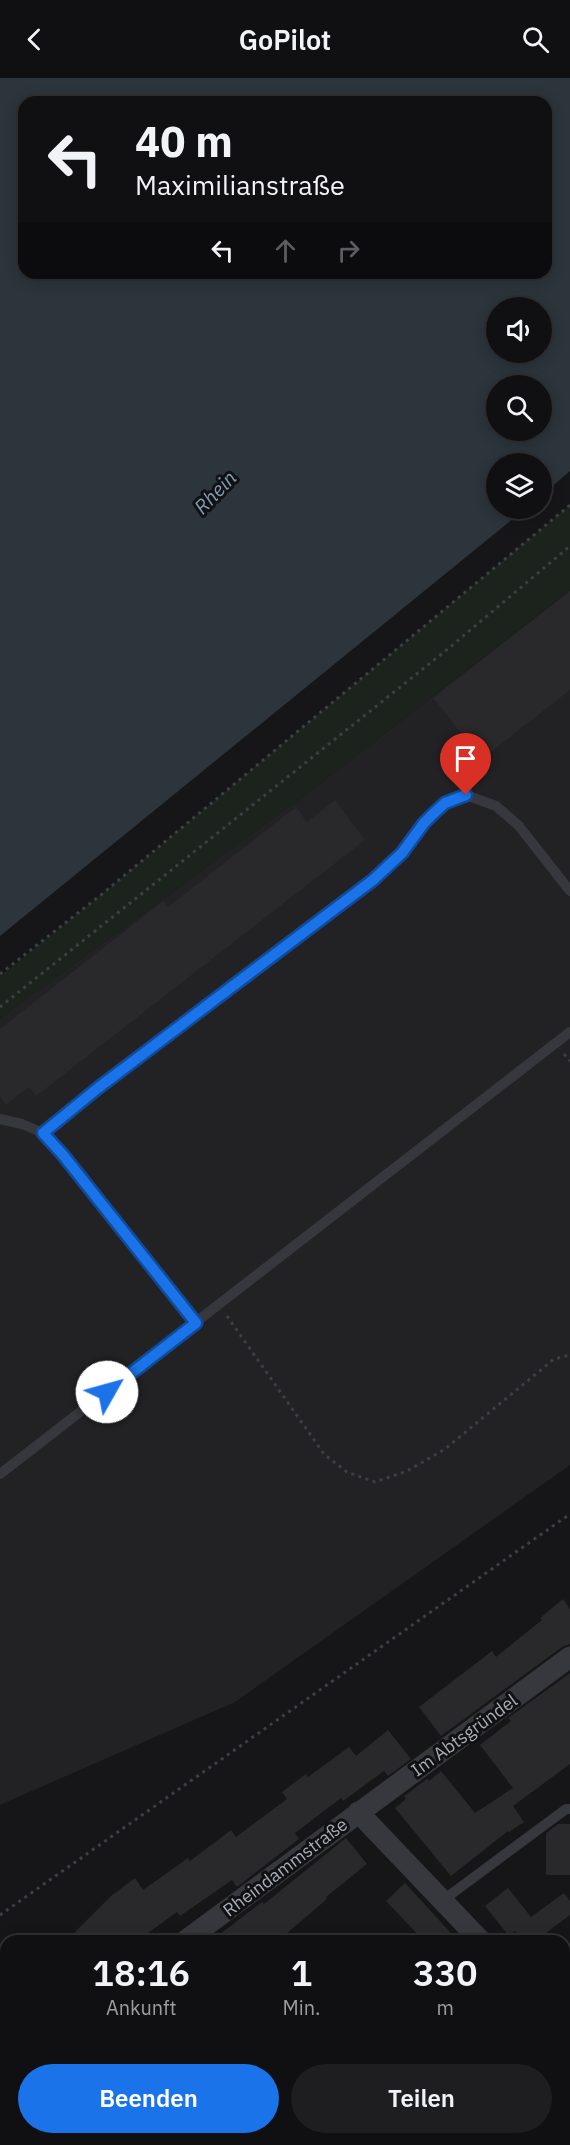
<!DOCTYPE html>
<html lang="de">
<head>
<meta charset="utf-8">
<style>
	:root { --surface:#101012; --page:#1e1e20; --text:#f1f3f6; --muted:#9c9d9f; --line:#303032; --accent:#1a73e8 }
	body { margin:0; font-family:"IBM Plex Sans",sans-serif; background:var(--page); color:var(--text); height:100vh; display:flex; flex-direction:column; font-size:22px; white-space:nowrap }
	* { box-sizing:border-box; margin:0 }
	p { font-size:20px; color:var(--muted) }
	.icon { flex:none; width:33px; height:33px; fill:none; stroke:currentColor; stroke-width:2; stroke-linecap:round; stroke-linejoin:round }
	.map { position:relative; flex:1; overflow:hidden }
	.panel { position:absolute; left:0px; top:1857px; width:570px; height:210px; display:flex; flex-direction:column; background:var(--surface); border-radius:18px 18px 0 0; box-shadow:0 3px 15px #0003,0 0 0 2px var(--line) }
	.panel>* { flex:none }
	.top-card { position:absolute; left:18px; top:18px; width:534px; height:183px; border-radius:18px; box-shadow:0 3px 15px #0003,0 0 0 2px var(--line); background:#101012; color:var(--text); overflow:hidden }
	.tools { position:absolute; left:486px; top:219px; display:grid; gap:12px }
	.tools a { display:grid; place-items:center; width:66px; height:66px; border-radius:50%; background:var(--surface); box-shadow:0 3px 15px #0003,0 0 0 2px var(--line); font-size:30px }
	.pin { position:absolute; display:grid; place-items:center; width:51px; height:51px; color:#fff; margin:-62px -26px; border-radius:50% 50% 50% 0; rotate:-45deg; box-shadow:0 0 6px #0007 }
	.pin .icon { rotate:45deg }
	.me { position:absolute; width:66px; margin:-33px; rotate:52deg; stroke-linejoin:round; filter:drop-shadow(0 0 4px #0008) }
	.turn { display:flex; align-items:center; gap:21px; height:126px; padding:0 18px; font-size:27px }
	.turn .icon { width:78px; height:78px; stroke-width:2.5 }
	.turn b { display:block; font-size:42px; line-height:51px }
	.lanes { display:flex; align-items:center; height:57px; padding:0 18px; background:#0003; justify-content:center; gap:30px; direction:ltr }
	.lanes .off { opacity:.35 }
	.eta { display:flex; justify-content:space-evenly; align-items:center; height:102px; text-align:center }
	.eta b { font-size:36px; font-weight:600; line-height:42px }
	.cta { display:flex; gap:12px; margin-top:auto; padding:12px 18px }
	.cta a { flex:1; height:69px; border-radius:36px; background:var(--accent); color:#fff; font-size:24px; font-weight:600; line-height:69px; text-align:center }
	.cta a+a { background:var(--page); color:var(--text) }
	header { display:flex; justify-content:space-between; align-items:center; height:78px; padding:0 18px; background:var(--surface); font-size:27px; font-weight:600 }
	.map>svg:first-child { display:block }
	.built { fill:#222225 }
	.green { fill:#1c231d }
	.water { fill:#2c353c; fill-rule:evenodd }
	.building { fill:#29292c }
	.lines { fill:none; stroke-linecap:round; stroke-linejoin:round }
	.path { stroke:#3d3f44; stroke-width:3; stroke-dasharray:3 4.5; stroke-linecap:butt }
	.lane { stroke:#37383d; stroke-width:10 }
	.street { stroke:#37383d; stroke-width:21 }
	.route-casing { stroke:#114b97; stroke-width:15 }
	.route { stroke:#1a73e8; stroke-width:10 }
	.labels { text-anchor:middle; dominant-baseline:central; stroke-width:6; stroke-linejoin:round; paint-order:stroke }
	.street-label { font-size:18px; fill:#a8adb8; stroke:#111113 }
	.water-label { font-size:20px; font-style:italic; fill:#7f9bb3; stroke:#111113 }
</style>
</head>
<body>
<header><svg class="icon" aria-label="back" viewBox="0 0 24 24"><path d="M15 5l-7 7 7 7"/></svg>GoPilot<svg class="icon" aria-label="search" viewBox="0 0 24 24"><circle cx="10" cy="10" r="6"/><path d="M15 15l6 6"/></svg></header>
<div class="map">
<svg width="570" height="2067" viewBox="0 0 570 2067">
	<rect width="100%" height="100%" fill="#161618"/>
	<path class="built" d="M570 512V1387L235 1624 0 1727V940L313 711Z"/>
	<path class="green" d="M570 427V512L313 711 0 940V898L102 816Z"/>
	<path class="water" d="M0 0H570V393L542 417V386H496V430L525 431 0 858ZM24 24H546V195H24ZM496 230H542V274H496ZM496 308H542V352H496Z"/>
	<path class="building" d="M570 513V612L482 681 433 620Z
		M335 722 365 762 36 1018 29 1009 6 1027 0 1019V951L163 823 168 829 296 729 307 744Z
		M563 1521 570 1531V1566L562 1569 441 1658 419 1629 492 1573 496 1579 542 1542 540 1540Z
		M570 1595V1686L513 1728 524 1744 509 1754 508 1753 451 1798 395 1730 406 1721 404 1718 427 1701 429 1703 441 1693 475 1735 513 1710 480 1667 511 1643 508 1640Z
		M388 1652 411 1681 388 1698 384 1693 343 1723 341 1720 295 1755 299 1761 237 1809 232 1802 180 1838 177 1834 137 1863H66L111 1818 135 1800 143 1812 188 1780 190 1783 231 1752 236 1759 287 1721 282 1714 306 1696 308 1699 349 1669 356 1678Z
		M558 1746H570V1797H546V1755Z
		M346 1760 367 1786 326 1819 327 1821 286 1856 292 1863H211L262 1824 264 1826Z
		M405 1805 428 1830 458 1863H424L386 1823Z
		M508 1810 531 1839 564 1815 570 1823V1837L547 1854 554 1863H522L515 1853 509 1858 485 1828Z"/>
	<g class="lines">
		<path class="path" d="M0 896 102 816 570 427
			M0 929 449 570 570 468
			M564 976 570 983
			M227 1238 324 1376 347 1394 375 1404 407 1393 445 1371 554 1281 570 1277
			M0 1837 570 1436"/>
		<path class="lane" d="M0 1041 22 1046 43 1055 63 1077 196 1245
			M43 1055 97 1009 373 803 402 775 424 745 445 725 466 717 496 728 519 748 570 813
			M0 1396 570 954
			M442 1823 566 1731H570"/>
		<path class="street" d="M358 1734 481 1863
			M185 1863 570 1579
			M564 1947 570 1954
			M27 2067 29 2061"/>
	</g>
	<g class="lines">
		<defs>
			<path id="route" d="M107 1314 196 1245 63 1077 43 1055 98 1010 373 802 402 775 424 745 434 735 445 725 466 717"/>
		</defs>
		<use href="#route" class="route-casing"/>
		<use href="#route" class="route"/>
	</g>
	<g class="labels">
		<g class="street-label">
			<text transform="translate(464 1657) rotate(-36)">Im Abtsgründel</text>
			<text transform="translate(285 1789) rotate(-37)">Rheindammstraße</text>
		</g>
		<g class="water-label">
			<text transform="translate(215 414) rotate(-46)">Rhein</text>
		</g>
	</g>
</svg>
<div class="tools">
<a><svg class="icon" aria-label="sound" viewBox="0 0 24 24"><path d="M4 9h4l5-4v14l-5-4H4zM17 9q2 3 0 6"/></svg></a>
<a><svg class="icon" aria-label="search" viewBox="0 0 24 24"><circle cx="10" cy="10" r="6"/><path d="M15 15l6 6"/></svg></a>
<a><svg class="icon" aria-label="layers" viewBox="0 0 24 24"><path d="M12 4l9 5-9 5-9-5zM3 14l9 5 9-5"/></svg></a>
</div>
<div class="pin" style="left:466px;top:717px;background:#d93025"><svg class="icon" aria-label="arrive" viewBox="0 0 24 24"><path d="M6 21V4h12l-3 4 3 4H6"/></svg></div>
<svg class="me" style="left:107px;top:1314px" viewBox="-20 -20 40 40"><circle r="19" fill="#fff"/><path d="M0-13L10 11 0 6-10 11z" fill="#1a73e8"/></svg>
<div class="top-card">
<div class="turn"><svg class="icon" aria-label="left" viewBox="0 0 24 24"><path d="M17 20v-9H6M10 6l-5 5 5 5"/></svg><div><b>40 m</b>Maximilianstraße</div></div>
<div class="lanes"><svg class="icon" aria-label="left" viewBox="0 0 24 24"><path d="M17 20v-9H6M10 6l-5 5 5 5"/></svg><svg class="icon off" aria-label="ahead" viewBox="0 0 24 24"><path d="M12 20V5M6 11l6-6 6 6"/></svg><svg class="icon off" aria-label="right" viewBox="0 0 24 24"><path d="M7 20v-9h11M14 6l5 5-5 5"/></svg></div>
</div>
<section class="panel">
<div class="eta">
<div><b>18:16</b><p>Ankunft</p></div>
<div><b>1</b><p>Min.</p></div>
<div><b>330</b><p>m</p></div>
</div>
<div class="cta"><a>Beenden</a><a>Teilen</a></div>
</section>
</div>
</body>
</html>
